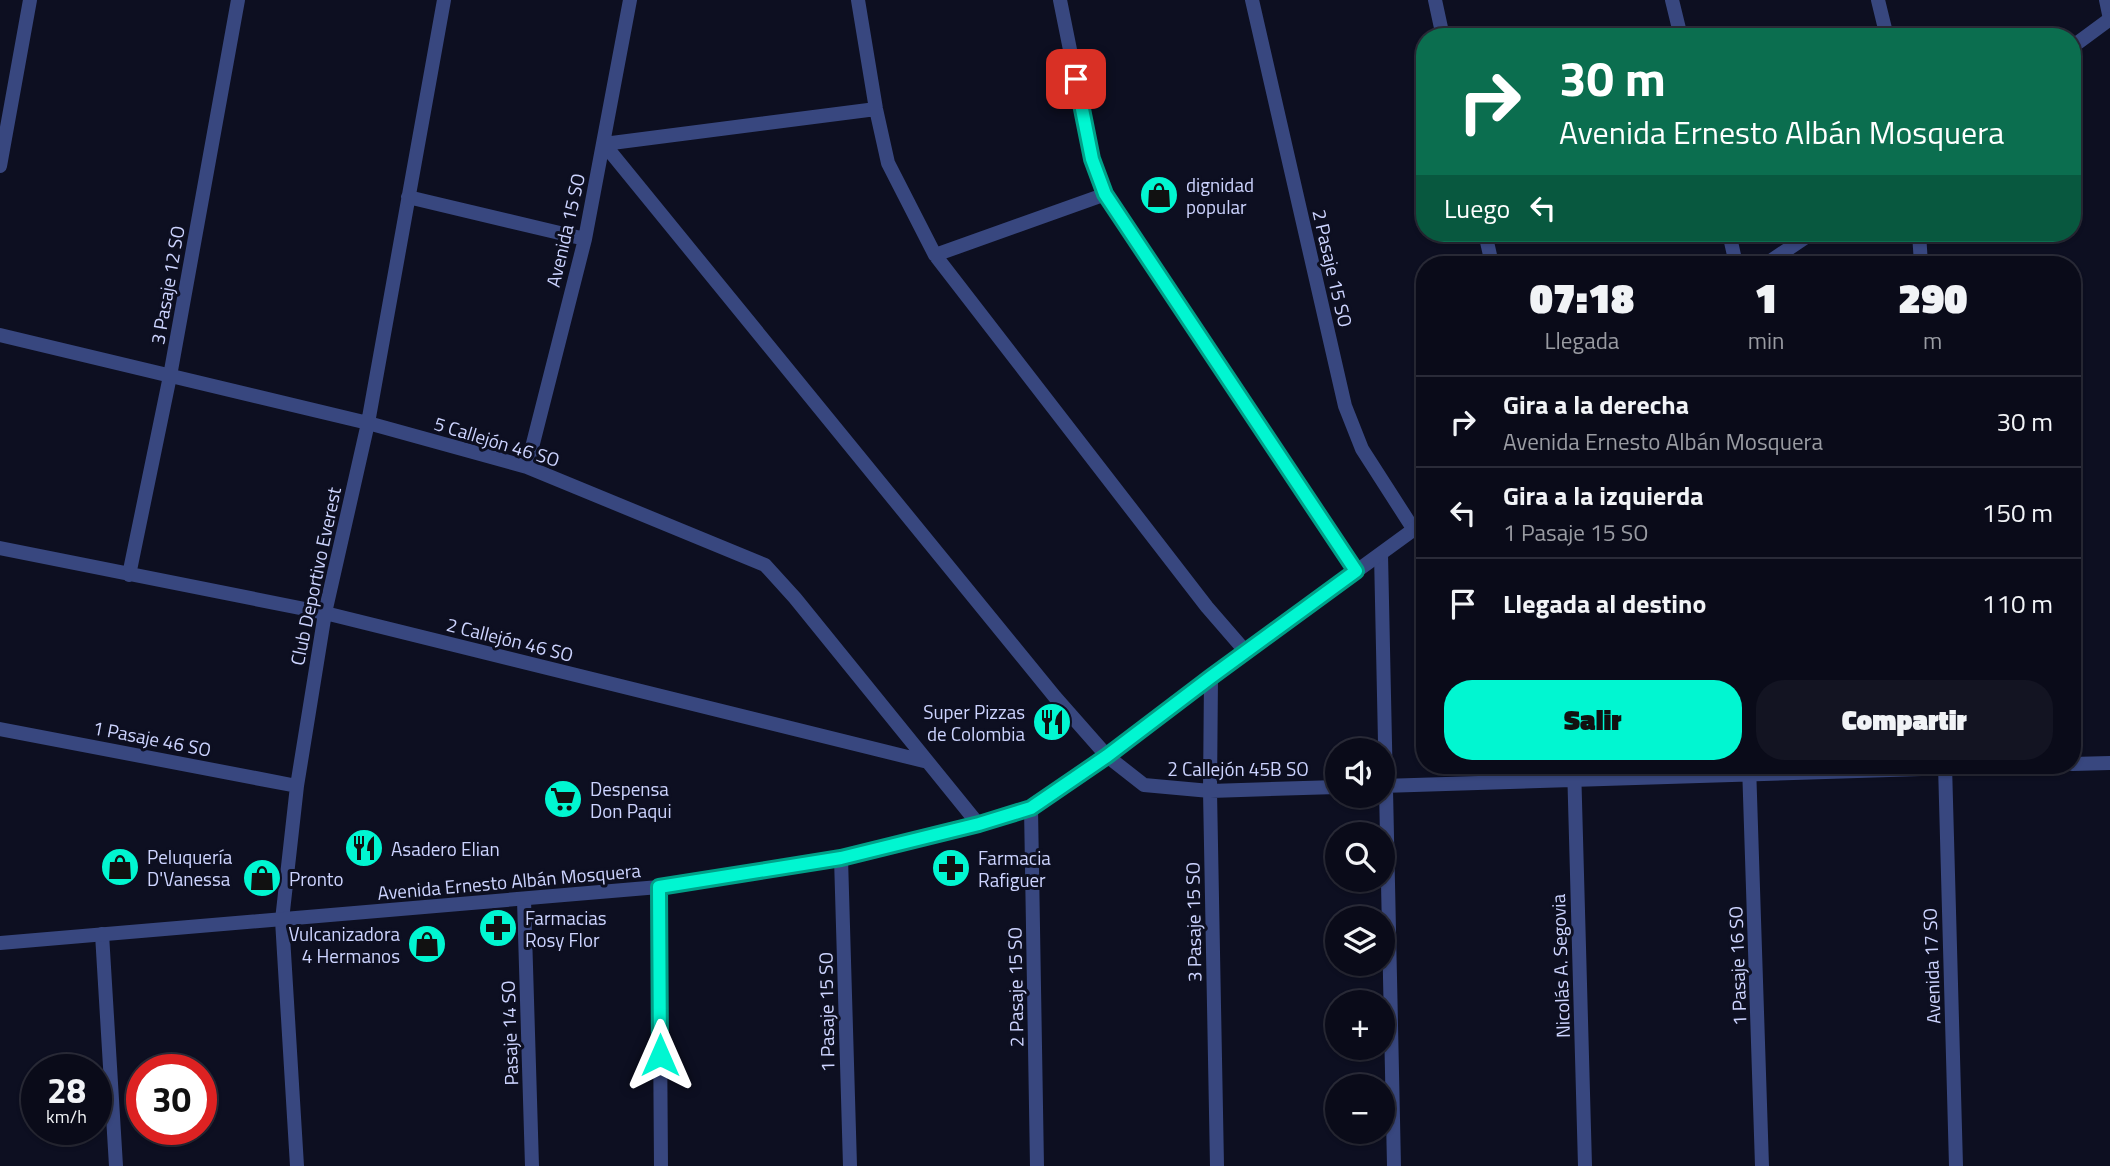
<!DOCTYPE html>
<html lang="es">
<head>
<meta charset="utf-8">
<style>
	:root { --surface:#0a0b19; --page:#131422; --text:#f1f3f6; --muted:#999ba2; --line:#2a2b38; --accent:#01f6d1 }
	body { margin:0; font-family:"Titillium Web",sans-serif; background:var(--page); color:var(--text); height:100vh; display:flex; flex-direction:column; font-size:26px; white-space:nowrap }
	* { box-sizing:border-box; margin:0 }
	p { font-size:23px; color:var(--muted) }
	.icon { flex:none; width:38px; height:38px; fill:none; stroke:currentColor; stroke-width:2; stroke-linecap:round; stroke-linejoin:round }
	.map { position:relative; flex:1; overflow:hidden }
	.details { position:absolute; left:1416px; top:256px; width:665px; height:518px; display:flex; flex-direction:column; background:var(--surface); border-radius:28px; box-shadow:0 2px 5px #0004,0 0 0 2px var(--line) }
	.details>* { flex:none }
	.top-card { position:absolute; left:1416px; top:28px; width:665px; height:214px; border-radius:28px; box-shadow:0 2px 5px #0004,0 0 0 2px var(--line); background:#0b6e4f; color:#fff; overflow:hidden }
	.fabs { position:absolute; left:1325px; top:738px; display:grid; gap:14px }
	.fabs a { display:grid; place-items:center; width:70px; height:70px; border-radius:50%; background:var(--surface); box-shadow:0 2px 5px #0004,0 0 0 2px var(--line); font-size:35px }
	.speed { position:absolute; left:21px; top:1054px; display:flex; gap:14px; font-size:35px; font-weight:700; text-align:center }
	.speed>* { display:grid; place-content:center; width:91px; height:91px; border-radius:50%; background:var(--surface); box-shadow:0 2px 5px #0004,0 0 0 2px var(--line); line-height:1 }
	.speed small { font-size:18px; font-weight:400 }
	.speed .limit { border:10px solid #d22; background:#fff; color:#111 }
	.pin { position:absolute; display:grid; place-items:center; width:60px; height:60px; color:#fff; margin:-30px; border-radius:14px; box-shadow:0 4px 10px #0006 }
	.me { position:absolute; width:77px; margin:-38px; rotate:0deg; stroke-linejoin:round; filter:drop-shadow(0 0 5px #0008) }
	.turn { display:flex; align-items:center; gap:24px; height:147px; padding:0 28px; font-size:32px }
	.turn .icon { width:91px; height:91px; stroke-width:2.5 }
	.turn b { display:block; font-size:49px; line-height:60px }
	.then { display:flex; align-items:center; height:66px; padding:0 28px; background:#0003; gap:14px; font-size:26px }
	.eta { display:flex; justify-content:space-evenly; align-items:center; height:119px; text-align:center }
	.eta b { font-size:42px; font-weight:800; line-height:49px }
	.cta { display:flex; gap:14px; margin-top:auto; padding:14px 28px }
	.cta a { flex:1; height:80px; border-radius:28px; background:var(--accent); color:#111; font-size:28px; font-weight:800; line-height:80px; text-align:center }
	.cta a+a { background:var(--page); color:var(--text) }
	ul { padding:0; list-style:none }
	li { display:flex; align-items:center; gap:21px; height:91px; padding:0 28px; border-top:2px solid var(--line) }
	li div { flex:1 }
	li b { display:block; font-size:26px }
	li em { font-style:normal }
	.map>svg:first-child { display:block }
	.lines { fill:none; stroke-linecap:round; stroke-linejoin:round }
	.minor { stroke:#38477f; stroke-width:14 }
	.tertiary { stroke:#38477f; stroke-width:14 }
	.route-casing { stroke:#01a088; stroke-width:18 }
	.route { stroke:#01f6d1; stroke-width:12 }
	.labels { text-anchor:middle; dominant-baseline:central; stroke-width:6; stroke-linejoin:round; paint-order:stroke }
	.poi-label { font-size:19px; fill:#cdd4ff; stroke:#0d0f21; text-anchor:start }
	.street-label { font-size:19px; fill:#cdd4ff; stroke:#0d0f21 }
</style>
</head>
<body>
<div class="map">
<svg width="2110" height="1166" viewBox="0 0 2110 1166">
	<rect width="100%" height="100%" fill="#0d0f21"/>
	<g class="lines">
		<path class="minor" d="M858 0 876 109 888 163 935 255 1207 607 1246 652
			M1060 0 1092 159 1106 194 1356 571
			M1252 0 1345 406 1362 449 1414 530
			M1435 0 1443 37
			M1672 0 1681 37
			M1878 0 1887 37
			M2106 0 2110 19
			M604 144 1055 697 1107 756 1144 785 1210 791 1337 787
			M604 144 876 109
			M0 166 30 0
			M408 197 585 239
			M1485 233 1492 264
			M1729 233 1736 264
			M1919 233 1921 264
			M935 255 1106 194
			M0 335 368 423 527 467 765 565 795 598 979 825
			M527 467 585 239 630 0
			M0 548 325 613 928 762
			M1381 554 1394 1166
			M129 575 170 376 238 0
			M1211 677 1210 791 1217 1166
			M0 729 297 786
			M2072 764 2110 763
			M1574 765 1585 1166
			M1749 765 1762 1166
			M1945 765 1956 1166
			M1382 786 2051 765
			M1031 808 1037 1166
			M841 858 850 1166
			M659 887 661 1166
			M524 900 532 1166
			M102 934 116 1166
			M297 1166 282 920 297 786 325 613 368 423 444 0"/>
		<path class="tertiary" d="M2072 47 2110 19
			M1766 264 1812 233
			M0 943 659 887 841 858 979 825 1031 808 1107 756 1211 677 1424 522"/>
	</g>
	<g class="lines">
		<defs>
			<path id="route" d="M660 1055 659 887 841 858 979 824 1031 808 1107 756 1211 677 1356 571 1105 194 1092 159 1076 79"/>
		</defs>
		<use href="#route" class="route-casing"/>
		<use href="#route" class="route"/>
	</g>
	<defs>
		<symbol id="shop-disc" viewBox="-11 -11 22 22"><circle r="9.5" fill="#01f6d1" stroke="#0d0f21"/><path d="M-5-2.5h2.3a2.7 3.5 0 0 1 5.4 0H5L5.5 6h-11ZM-1.5-2.5h3a1.5 2.3 0 0 0-3 0Z" fill="#111"/></symbol>
		<symbol id="restaurant-disc" viewBox="-11 -11 22 22"><circle r="9.5" fill="#01f6d1" stroke="#0d0f21"/><path d="M-5-6h1v4h1v-4h1v4h1v-4h1v5L-1.5 .5V6h-2V.5L-5-1ZM5-6V6H3V1.5H1.5Q1.5-4 5-6Z" fill="#111"/></symbol>
		<symbol id="supermarket-disc" viewBox="-11 -11 22 22"><circle r="9.5" fill="#01f6d1" stroke="#0d0f21"/><path d="M-6-5.5h2.5l.6 2H6L4.5 2H-2.5L-4.4-4H-6ZM-1.5 3.2a1.3 1.3 0 1 0 .1 0ZM3 3.2a1.3 1.3 0 1 0 .1 0Z" fill="#111"/></symbol>
		<symbol id="pharmacy-disc" viewBox="-11 -11 22 22"><circle r="9.5" fill="#01f6d1" stroke="#0d0f21"/><path d="M-2-6h4v4h4v4h-4v4h-4v-4h-4v-4h4Z" fill="#111"/></symbol>
	</defs>
	<g fill-rule="evenodd">
		<use href="#shop-disc" x="1137" y="173" width="44" height="44"/>
		<use href="#restaurant-disc" x="1030" y="700" width="44" height="44"/>
		<use href="#supermarket-disc" x="541" y="777" width="44" height="44"/>
		<use href="#restaurant-disc" x="342" y="826" width="44" height="44"/>
		<use href="#shop-disc" x="98" y="845" width="44" height="44"/>
		<use href="#pharmacy-disc" x="929" y="846" width="44" height="44"/>
		<use href="#shop-disc" x="240" y="856" width="44" height="44"/>
		<use href="#pharmacy-disc" x="476" y="906" width="44" height="44"/>
		<use href="#shop-disc" x="405" y="922" width="44" height="44"/>
	</g>
	<g class="labels">
		<g class="poi-label">
			<text x="1186" y="184">dignidad<tspan x="1186" dy="22">popular</tspan></text>
			<text x="1025" y="711" text-anchor="end">Super Pizzas<tspan x="1025" dy="22">de Colombia</tspan></text>
			<text x="590" y="788">Despensa<tspan x="590" dy="22">Don Paqui</tspan></text>
			<text x="391" y="848">Asadero Elian</text>
			<text x="147" y="856">Peluquería<tspan x="147" dy="22">D'Vanessa</tspan></text>
			<text x="978" y="857">Farmacia<tspan x="978" dy="22">Rafiguer</tspan></text>
			<text x="289" y="878">Pronto</text>
			<text x="525" y="917">Farmacias<tspan x="525" dy="22">Rosy Flor</tspan></text>
			<text x="400" y="933" text-anchor="end">Vulcanizadora<tspan x="400" dy="22">4 Hermanos</tspan></text>
		</g>
		<g class="street-label">
			<text transform="translate(565 230) rotate(-77)">Avenida 15 SO</text>
			<text transform="translate(1333 268) rotate(77)">2 Pasaje 15 SO</text>
			<text transform="translate(167 285) rotate(-80)">3 Pasaje 12 SO</text>
			<text transform="translate(497 441) rotate(17)">5 Callejón 46 SO</text>
			<text transform="translate(315 576) rotate(-78)">Club Deportivo Everest</text>
			<text transform="translate(510 639) rotate(14)">2 Callejón 46 SO</text>
			<text transform="translate(152 738) rotate(11)">1 Pasaje 46 SO</text>
			<text x="1238" y="768">2 Callejón 45B SO</text>
			<text transform="translate(509 881) rotate(-5)">Avenida Ernesto Albán Mosquera</text>
			<text transform="translate(1193 922) rotate(-91)">3 Pasaje 15 SO</text>
			<text transform="translate(1560 966) rotate(-92)">Nicolás A. Segovia</text>
			<text transform="translate(1737 966) rotate(-92)">1 Pasaje 16 SO</text>
			<text transform="translate(1931 966) rotate(-92)">Avenida 17 SO</text>
			<text transform="translate(1015 987) rotate(-91)">2 Pasaje 15 SO</text>
			<text transform="translate(826 1012) rotate(-91)">1 Pasaje 15 SO</text>
			<text transform="translate(509 1033) rotate(-92)">Pasaje 14 SO</text>
		</g>
	</g>
</svg>
<div class="fabs">
<a><svg class="icon" aria-label="sound" viewBox="0 0 24 24"><path d="M4 9h4l5-4v14l-5-4H4zM17 9q2 3 0 6"/></svg></a>
<a><svg class="icon" aria-label="search" viewBox="0 0 24 24"><circle cx="10" cy="10" r="6"/><path d="M15 15l6 6"/></svg></a>
<a><svg class="icon" aria-label="layers" viewBox="0 0 24 24"><path d="M12 4l9 5-9 5-9-5zM3 14l9 5 9-5"/></svg></a>
<a>+</a>
<a>−</a>
</div>
<div class="speed"><div>28<small>km/h</small></div><div class="limit">30</div></div>
<div class="pin" style="left:1076px;top:79px;background:#d93025"><svg class="icon" aria-label="arrive" viewBox="0 0 24 24"><path d="M6 21V4h12l-3 4 3 4H6"/></svg></div>
<svg class="me" style="left:660px;top:1055px" viewBox="-20 -20 40 40"><path d="M0-17L14 15 0 8-14 15z" fill="#01f6d1" stroke="#fff" stroke-width="4"/></svg>
<div class="top-card">
<div class="turn"><svg class="icon" aria-label="right" viewBox="0 0 24 24"><path d="M7 20v-9h11M14 6l5 5-5 5"/></svg><div><b>30 m</b>Avenida Ernesto Albán Mosquera</div></div>
<div class="then">Luego<svg class="icon" aria-label="left" viewBox="0 0 24 24"><path d="M17 20v-9H6M10 6l-5 5 5 5"/></svg></div>
</div>
<section class="details">
<div class="eta">
<div><b>07:18</b><p>Llegada</p></div>
<div><b>1</b><p>min</p></div>
<div><b>290</b><p>m</p></div>
</div>
<ul>
<li><svg class="icon" aria-label="right" viewBox="0 0 24 24"><path d="M7 20v-9h11M14 6l5 5-5 5"/></svg><div><b>Gira a la derecha</b><p>Avenida Ernesto Albán Mosquera</p></div><em>30 m</em></li>
<li><svg class="icon" aria-label="left" viewBox="0 0 24 24"><path d="M17 20v-9H6M10 6l-5 5 5 5"/></svg><div><b>Gira a la izquierda</b><p>1 Pasaje 15 SO</p></div><em>150 m</em></li>
<li><svg class="icon" aria-label="arrive" viewBox="0 0 24 24"><path d="M6 21V4h12l-3 4 3 4H6"/></svg><div><b>Llegada al destino</b></div><em>110 m</em></li>
</ul>
<div class="cta"><a>Salir</a><a>Compartir</a></div>
</section>
</div>
</body>
</html>
